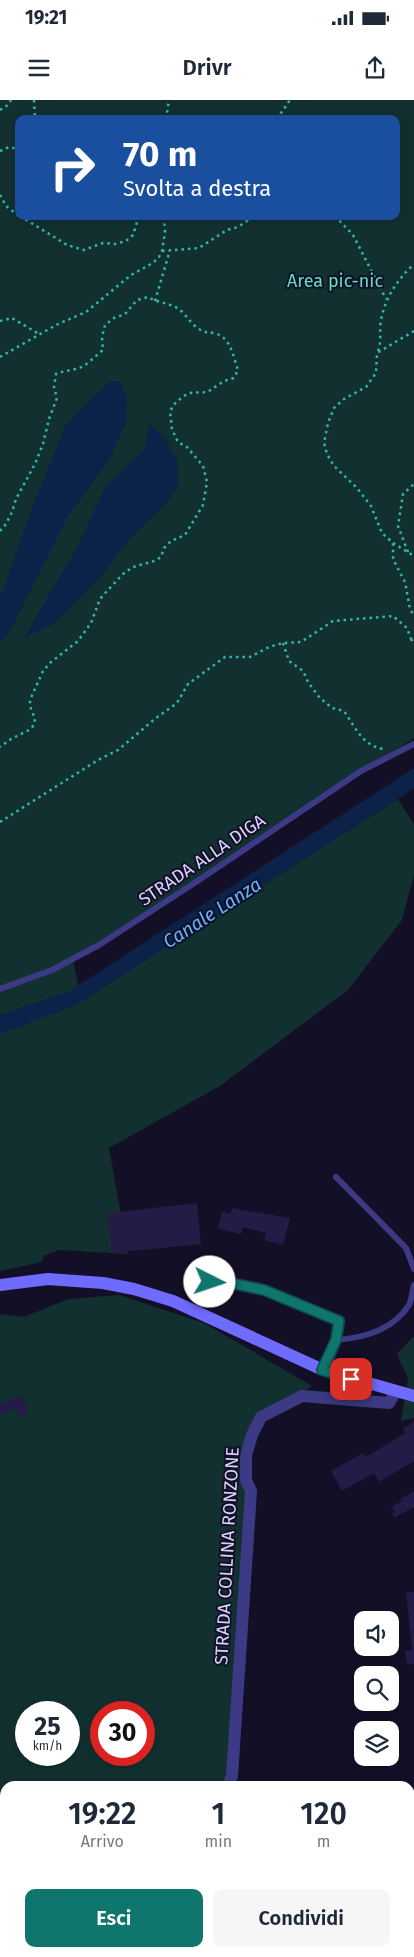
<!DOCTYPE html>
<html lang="it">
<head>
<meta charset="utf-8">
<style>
	:root { --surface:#fff; --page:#f6f6f7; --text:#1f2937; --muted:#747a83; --accent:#0f766e }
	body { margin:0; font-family:"Fira Sans",sans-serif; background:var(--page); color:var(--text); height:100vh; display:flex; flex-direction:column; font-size:19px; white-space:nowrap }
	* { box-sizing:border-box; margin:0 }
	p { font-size:16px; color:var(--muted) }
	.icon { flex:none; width:28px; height:28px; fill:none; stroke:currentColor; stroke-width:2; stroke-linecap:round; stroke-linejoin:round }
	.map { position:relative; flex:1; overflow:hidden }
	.sheet { position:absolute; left:0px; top:1681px; width:415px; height:176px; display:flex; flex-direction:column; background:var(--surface); border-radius:15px 15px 0 0; box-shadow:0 2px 8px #0003 }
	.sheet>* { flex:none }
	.guide { position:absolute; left:15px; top:15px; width:385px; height:105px; border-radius:10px; box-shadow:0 2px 8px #0003; background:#1a4fa0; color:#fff; overflow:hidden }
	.controls { position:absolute; left:354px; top:1511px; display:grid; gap:10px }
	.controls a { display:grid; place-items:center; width:45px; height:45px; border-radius:10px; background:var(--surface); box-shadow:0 2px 8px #0003; font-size:25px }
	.speed { position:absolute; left:15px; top:1601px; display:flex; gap:10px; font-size:25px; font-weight:700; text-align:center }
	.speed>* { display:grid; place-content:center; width:65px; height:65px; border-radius:50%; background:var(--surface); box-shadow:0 2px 8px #0003; line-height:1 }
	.speed small { font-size:12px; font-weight:400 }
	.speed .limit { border:8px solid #d22; background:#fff; color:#111 }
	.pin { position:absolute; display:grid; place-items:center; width:42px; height:42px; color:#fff; margin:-21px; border-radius:10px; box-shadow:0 2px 8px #0006 }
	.me { position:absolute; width:55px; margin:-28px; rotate:94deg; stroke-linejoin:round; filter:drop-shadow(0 0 4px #0008) }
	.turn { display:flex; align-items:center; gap:18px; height:105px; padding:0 25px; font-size:22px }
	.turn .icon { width:65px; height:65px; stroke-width:2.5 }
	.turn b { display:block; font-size:35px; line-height:42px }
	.eta { display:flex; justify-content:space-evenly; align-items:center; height:85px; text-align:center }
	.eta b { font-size:30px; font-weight:600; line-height:35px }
	.action { display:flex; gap:10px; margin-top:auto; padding:10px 25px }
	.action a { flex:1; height:58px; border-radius:10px; background:var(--accent); color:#fff; font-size:20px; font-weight:600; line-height:58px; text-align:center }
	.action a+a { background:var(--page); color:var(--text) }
	.status { display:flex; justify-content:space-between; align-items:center; height:35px; padding:0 25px; background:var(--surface); direction:ltr }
	.status svg { height:14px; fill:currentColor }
	header { display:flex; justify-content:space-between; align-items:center; height:65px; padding:0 25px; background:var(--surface); font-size:22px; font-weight:600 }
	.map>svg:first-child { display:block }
	.green { fill:#12302f; fill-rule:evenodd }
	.water { fill:#0c2248 }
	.building { fill:#241b47 }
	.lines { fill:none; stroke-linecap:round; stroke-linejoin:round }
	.path { stroke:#2fb8b0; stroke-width:2.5; stroke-dasharray:2.5 4; stroke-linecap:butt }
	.service { stroke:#3d3a85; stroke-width:6 }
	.minor { stroke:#3d3a85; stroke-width:12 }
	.secondary { stroke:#6f6bff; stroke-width:12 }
	.route-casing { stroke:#0a4d48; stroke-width:12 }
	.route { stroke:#0f766e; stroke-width:9 }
	.labels { text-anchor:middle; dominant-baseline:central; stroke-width:4; stroke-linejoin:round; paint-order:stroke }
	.park-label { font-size:18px; fill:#5fe0c0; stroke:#130f26 }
	.street-label { font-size:18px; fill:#d9d4ff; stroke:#130f26 }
	.water-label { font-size:19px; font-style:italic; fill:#62b6ff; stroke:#130f26 }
</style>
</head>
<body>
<div class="status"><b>19:21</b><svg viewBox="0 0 49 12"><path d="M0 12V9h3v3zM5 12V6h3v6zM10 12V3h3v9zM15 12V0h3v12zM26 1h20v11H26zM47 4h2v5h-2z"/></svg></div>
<header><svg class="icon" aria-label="menu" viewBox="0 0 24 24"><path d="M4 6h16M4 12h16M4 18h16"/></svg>Drivr<svg class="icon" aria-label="share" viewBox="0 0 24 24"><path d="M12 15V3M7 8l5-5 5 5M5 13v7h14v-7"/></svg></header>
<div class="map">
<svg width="414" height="1857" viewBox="0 0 414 1857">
	<rect width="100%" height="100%" fill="#130f26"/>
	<path class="green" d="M0 0H414V638L73 859 81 901 398 699 414 724V775L402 820 348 890 220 986 109 1048 128 1154 59 1150 43 1156 42 1162 0 1171ZM19 19H396V116H19Z
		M119 1195 204 1223 312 1286 253 1322 228 1686H5V1852L122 1853 119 1857H0V1214L24 1217 68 1199ZM26 1612H69V1655H26ZM101 1612H144V1655H101Z
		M414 1236V1318L401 1321 408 1279 397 1254Z"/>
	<path class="water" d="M120 281 127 298 126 322 109 360 69 415 6 538 0 540V498L32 408 66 325 108 282Z
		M150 324 165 338 178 362V388L161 409 130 438 100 478 55 523 24 538 76 449 106 386 144 350Z
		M414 668V688L398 699 76 905 0 934V915L68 892Z"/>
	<path class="building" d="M197 1103 201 1144 112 1153 108 1113Z
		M232 1108 290 1118 283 1145 264 1140 266 1133 243 1127 241 1134 218 1129 222 1112 230 1114Z
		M22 1295 29 1313 20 1317 16 1308 0 1314V1304Z
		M414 1321V1361L379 1382 374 1373 342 1391 331 1371 363 1353 366 1357 405 1333 403 1329Z
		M414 1391V1407L394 1418 392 1413 395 1412 391 1407 402 1401 400 1399Z
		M406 1492H414V1564L407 1565 405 1551 412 1550Z"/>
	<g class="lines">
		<path class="path" d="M34 0 35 19
			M0 10 8 5 11 0
			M166 19 169 0
			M277 19 290 0
			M0 51 9 47 19 49
			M0 95 6 106 19 116
			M20 116 67 145 84 150 103 143 115 144 126 141 133 135 139 116
			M335 116 353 135 386 199
			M162 151 199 148 227 130 238 127 247 121 249 116
			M155 201 170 150
			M0 221 12 218 39 234
			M414 231 377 253 376 273 366 287 344 299 334 308 328 323 324 343 327 354 334 366 357 388 371 406 382 433 393 443V459L405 482 410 509 414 516
			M378 251C382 242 379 230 381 220 385 198 397 180 414 164
			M0 257 56 225 86 212 131 175 153 163 159 157 162 151 165 132 164 116
			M0 431 6 424 12 412 16 399 35 364 43 344 49 319 57 298 54 287 56 274C63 271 68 271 76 269 86 267 95 256 103 250L102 237 105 225 114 218 125 214 137 200 148 197C158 203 171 203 180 210 187 216 191 224 199 229 205 233 208 232 214 233 231 237 233 256 238 270L234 278 224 281 209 291 201 293 194 292 187 294 176 302 170 311 172 329 178 342 187 347 203 366 207 382 203 405 185 435 171 441 164 448 161 457 154 461 133 467 123 474 107 491 100 499 91 523 78 541 50 563 43 571 30 600V606L35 619 34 625 29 630 11 639 0 647
			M393 443 414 456
			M408 452 398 426 403 394 414 384
			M411 539 414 544
			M283 543 289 561 303 571 308 582 319 597 332 608 344 611C355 627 362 645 383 649
			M0 722 98 660 118 650 156 618 177 603 188 584 225 557H250L269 547 283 543 301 542 333 521 393 516 407 528 411 539H414"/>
		<path class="service" d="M0 889 52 870 99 845 199 780 361 671 414 644
			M336 1077 406 1148 414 1169
			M336 1240C364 1238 393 1230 409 1205 412 1199 412 1191 414 1185"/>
		<path class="minor" d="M210 1182 231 1183 264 1190 339 1221 336 1240 323 1270
			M228 1686 232 1676 251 1391 246 1380V1355L252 1335 261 1317 302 1296 389 1303 396 1291
			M120 1857 123 1852"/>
		<path class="secondary" d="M0 1185 48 1179 103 1183 134 1189 173 1201 323 1270 414 1296"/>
	</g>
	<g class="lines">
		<defs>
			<path id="route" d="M210 1182 231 1183 264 1190 339 1221 336 1240 322 1270 351 1279"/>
		</defs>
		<use href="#route" class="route-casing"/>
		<use href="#route" class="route"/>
	</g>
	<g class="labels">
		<g class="park-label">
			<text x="335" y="181">Area pic-nic</text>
		</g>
		<g class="street-label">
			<text transform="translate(202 760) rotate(-34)">STRADA ALLA DIGA</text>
			<text transform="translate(227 1456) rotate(-87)">STRADA COLLINA RONZONE</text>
		</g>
		<g class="water-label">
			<text transform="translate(212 813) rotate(-33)">Canale Lanza</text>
		</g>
	</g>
</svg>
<div class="controls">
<a><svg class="icon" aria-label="sound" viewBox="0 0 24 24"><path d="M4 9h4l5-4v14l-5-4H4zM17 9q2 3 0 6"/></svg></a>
<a><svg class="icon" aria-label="search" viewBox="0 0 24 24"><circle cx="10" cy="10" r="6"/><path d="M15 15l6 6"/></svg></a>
<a><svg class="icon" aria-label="layers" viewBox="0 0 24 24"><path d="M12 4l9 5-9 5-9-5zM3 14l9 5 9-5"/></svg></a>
</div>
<div class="speed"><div>25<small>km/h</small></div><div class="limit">30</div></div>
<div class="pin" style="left:351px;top:1279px;background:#d93025"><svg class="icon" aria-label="arrive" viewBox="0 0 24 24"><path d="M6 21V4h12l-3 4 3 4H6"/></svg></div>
<svg class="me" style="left:210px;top:1182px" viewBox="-20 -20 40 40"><circle r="19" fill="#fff"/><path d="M0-13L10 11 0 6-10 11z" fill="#0f766e"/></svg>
<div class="guide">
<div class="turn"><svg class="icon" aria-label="right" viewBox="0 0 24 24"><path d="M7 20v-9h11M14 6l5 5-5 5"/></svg><div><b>70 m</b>Svolta a destra</div></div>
</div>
<section class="sheet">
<div class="eta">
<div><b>19:22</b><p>Arrivo</p></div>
<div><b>1</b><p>min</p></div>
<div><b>120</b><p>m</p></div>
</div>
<div class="action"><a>Esci</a><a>Condividi</a></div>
</section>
</div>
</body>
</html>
